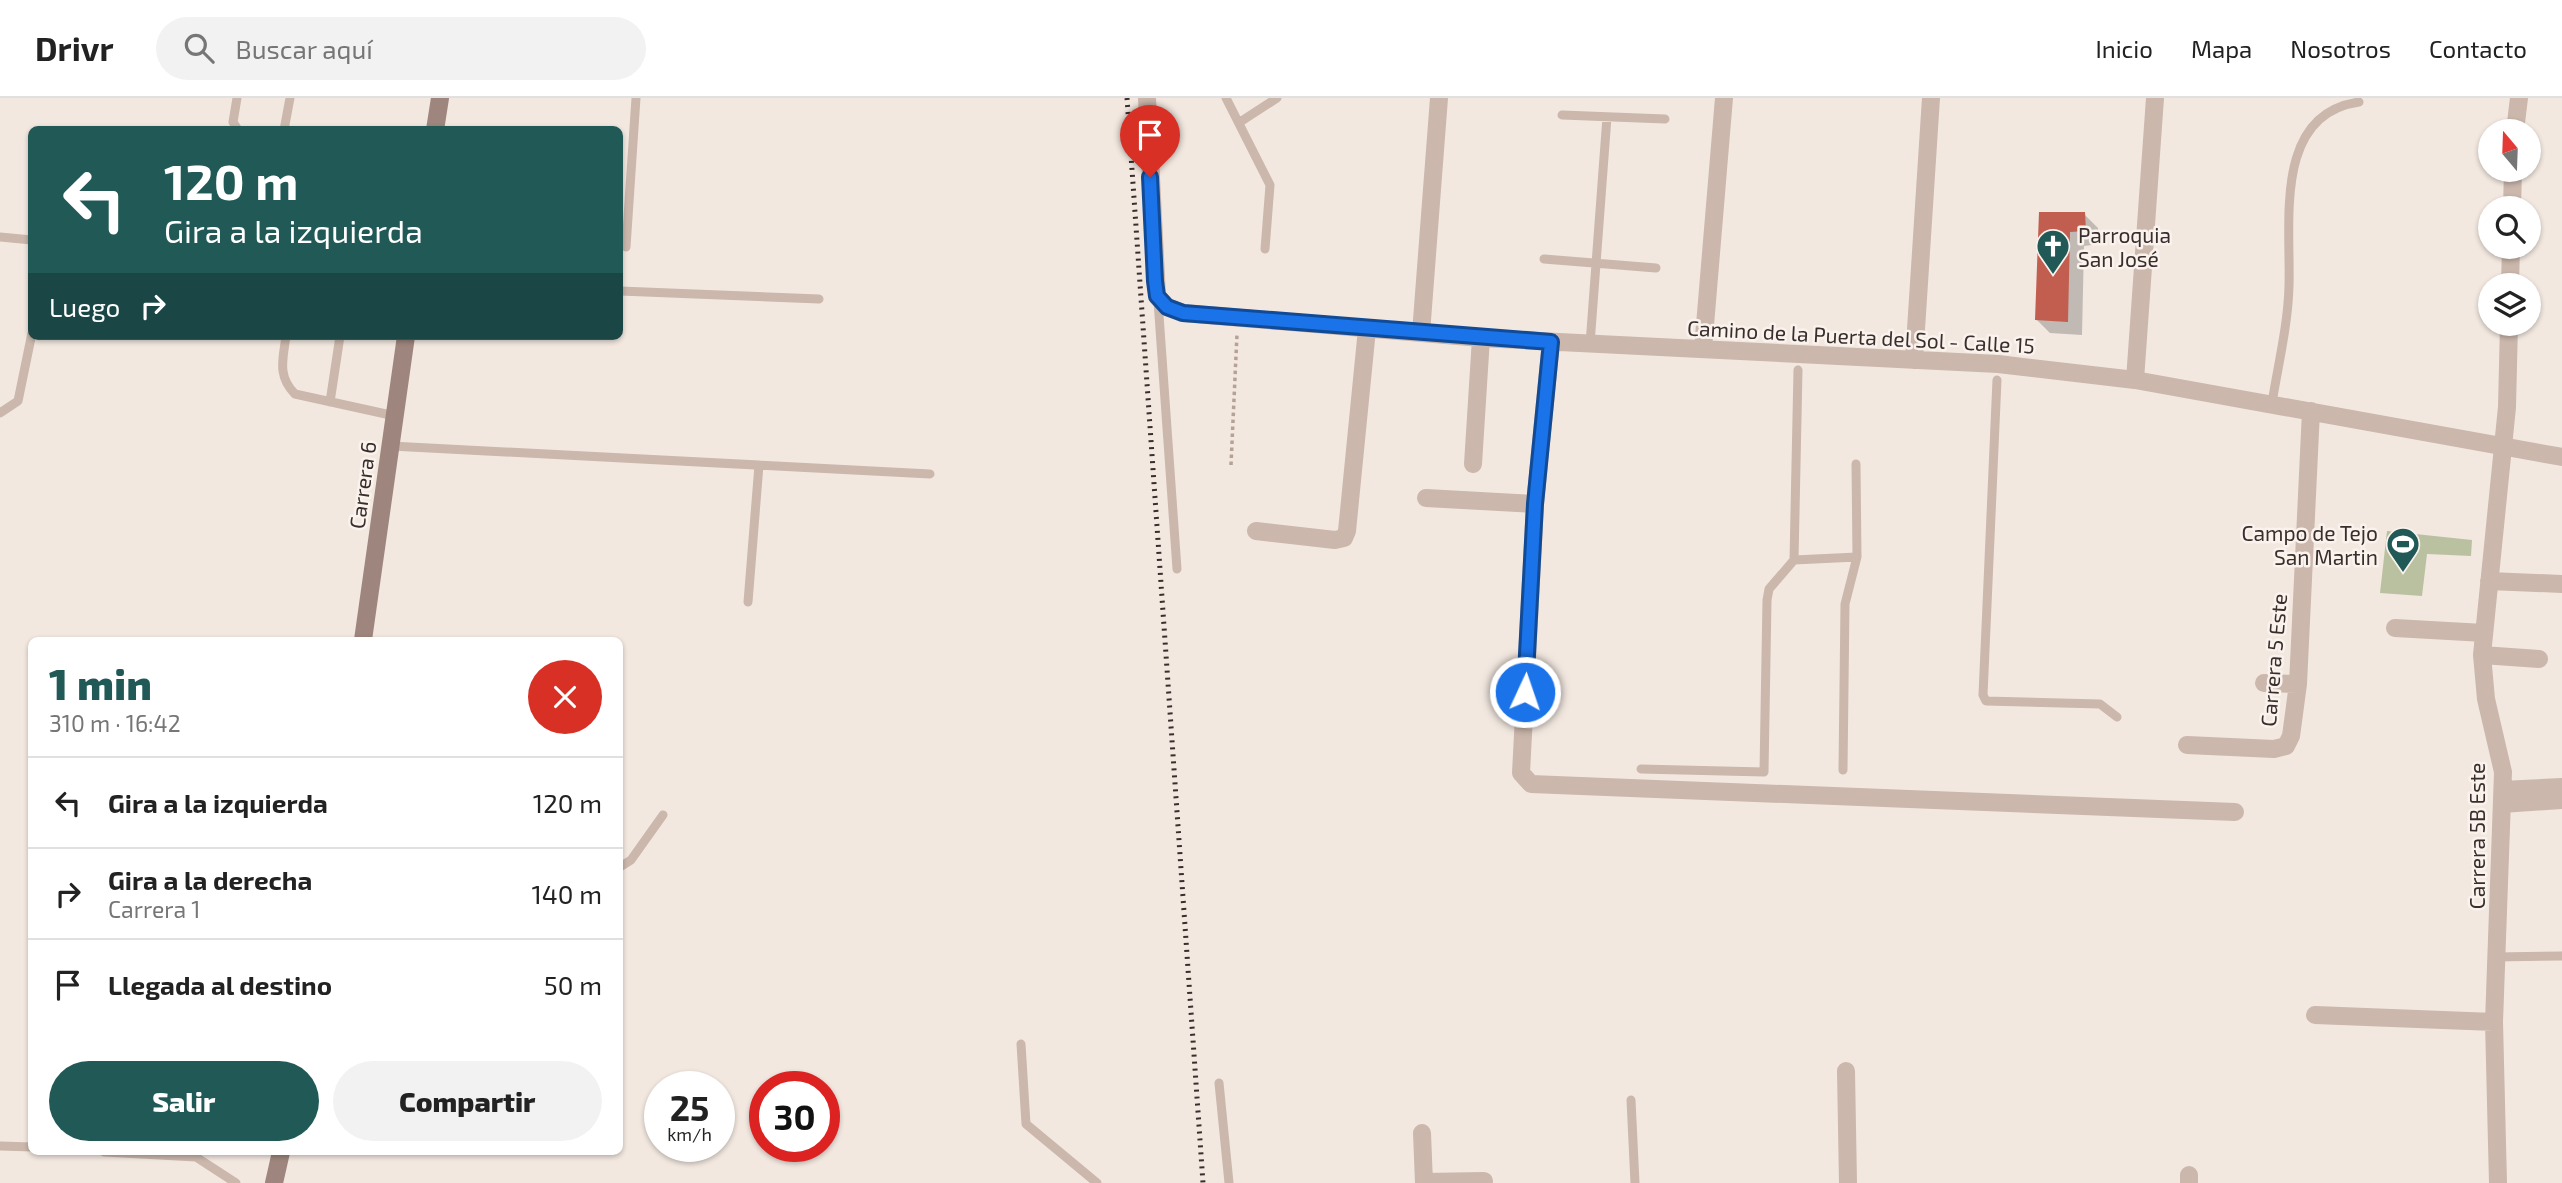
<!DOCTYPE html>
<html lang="es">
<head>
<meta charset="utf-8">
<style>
	:root { --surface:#fff; --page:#f2f2f2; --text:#222; --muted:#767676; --line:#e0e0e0; --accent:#215957 }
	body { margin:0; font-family:"Exo 2",sans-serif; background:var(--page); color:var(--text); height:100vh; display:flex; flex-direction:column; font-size:26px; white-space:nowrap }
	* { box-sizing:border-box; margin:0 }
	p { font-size:23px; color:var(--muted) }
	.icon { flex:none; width:38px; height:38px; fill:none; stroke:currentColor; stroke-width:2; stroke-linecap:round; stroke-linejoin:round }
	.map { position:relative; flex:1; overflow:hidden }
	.side { position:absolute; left:28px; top:539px; width:595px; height:518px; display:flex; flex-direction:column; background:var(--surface); border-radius:10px; box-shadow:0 2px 5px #0004 }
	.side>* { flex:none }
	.hud { position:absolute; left:28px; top:28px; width:595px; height:214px; border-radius:10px; box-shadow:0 2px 5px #0004; background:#215957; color:#fff; overflow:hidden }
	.needle { width:46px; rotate:341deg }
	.fabs { position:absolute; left:2478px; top:21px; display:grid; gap:14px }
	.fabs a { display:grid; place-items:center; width:63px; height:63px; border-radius:50%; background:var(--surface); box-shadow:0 2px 5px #0004; font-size:35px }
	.speed { position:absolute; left:644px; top:973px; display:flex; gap:14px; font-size:35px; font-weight:700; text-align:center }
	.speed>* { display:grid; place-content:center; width:91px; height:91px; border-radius:50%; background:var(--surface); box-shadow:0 2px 5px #0004; line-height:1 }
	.speed small { font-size:18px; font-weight:400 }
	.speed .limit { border:10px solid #d22; background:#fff; color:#111 }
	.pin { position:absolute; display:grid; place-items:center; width:60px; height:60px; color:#fff; margin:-72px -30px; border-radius:50% 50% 50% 0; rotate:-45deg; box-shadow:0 0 7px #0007 }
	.pin .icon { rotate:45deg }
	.me { position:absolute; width:77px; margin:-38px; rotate:3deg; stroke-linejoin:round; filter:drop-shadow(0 0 5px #0008) }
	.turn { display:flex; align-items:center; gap:24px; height:147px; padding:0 21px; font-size:32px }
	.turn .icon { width:91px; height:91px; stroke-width:2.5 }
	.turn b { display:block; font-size:49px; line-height:60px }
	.then { display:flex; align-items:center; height:66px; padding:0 21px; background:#0003; gap:14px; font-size:26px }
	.round { display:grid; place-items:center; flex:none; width:74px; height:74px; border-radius:37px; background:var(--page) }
	.headline { display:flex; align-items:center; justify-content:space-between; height:119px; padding:0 21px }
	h1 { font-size:42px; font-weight:800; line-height:52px; color:var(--accent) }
	.cta { display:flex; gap:14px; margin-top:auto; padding:14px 21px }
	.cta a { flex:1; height:80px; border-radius:42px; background:var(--accent); color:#fff; font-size:28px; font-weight:800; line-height:80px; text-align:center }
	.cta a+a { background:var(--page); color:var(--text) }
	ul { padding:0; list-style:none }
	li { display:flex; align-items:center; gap:21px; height:91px; padding:0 21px; border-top:2px solid var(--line) }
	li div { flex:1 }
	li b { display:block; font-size:26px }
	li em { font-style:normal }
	header { display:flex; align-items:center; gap:42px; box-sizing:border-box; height:98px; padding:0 35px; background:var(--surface); border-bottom:2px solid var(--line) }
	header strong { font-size:33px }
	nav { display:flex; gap:38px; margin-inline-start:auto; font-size:24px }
	.search { width:490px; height:63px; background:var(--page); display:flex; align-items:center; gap:18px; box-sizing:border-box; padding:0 24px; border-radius:38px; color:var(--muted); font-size:26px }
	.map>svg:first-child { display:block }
	.green { fill:#bac1a0 }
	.shadow { fill:#0003 }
	.building { fill:#c15e4f }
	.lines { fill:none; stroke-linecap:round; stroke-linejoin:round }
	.path { stroke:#b6a196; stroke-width:3.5; stroke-dasharray:3.5 3.5; stroke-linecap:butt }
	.lane { stroke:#cbb7ac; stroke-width:9 }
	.street { stroke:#cbb7ac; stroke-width:18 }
	.secondary { stroke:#9e867e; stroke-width:18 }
	.rail { stroke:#392e2b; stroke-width:5; stroke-dasharray:2 5; stroke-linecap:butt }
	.route-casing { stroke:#114b97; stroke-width:18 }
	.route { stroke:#1a73e8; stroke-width:12 }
	.labels { text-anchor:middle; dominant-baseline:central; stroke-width:5; stroke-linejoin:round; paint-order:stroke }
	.poi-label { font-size:21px; fill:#392e2b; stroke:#faf2ed; text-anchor:start }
	.street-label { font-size:21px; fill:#392e2b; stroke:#faf2ed }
</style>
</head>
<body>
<header>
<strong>Drivr</strong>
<div class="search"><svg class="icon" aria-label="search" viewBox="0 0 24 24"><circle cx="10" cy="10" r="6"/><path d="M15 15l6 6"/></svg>Buscar aquí</div>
<nav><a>Inicio</a><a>Mapa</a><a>Nosotros</a><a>Contacto</a></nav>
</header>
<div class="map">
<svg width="2562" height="1085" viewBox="0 0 2562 1085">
	<rect width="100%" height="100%" fill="#f2e8e0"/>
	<path class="green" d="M2387 433 2472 442 2471 458 2427 456 2422 498 2380 495Z"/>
	<path class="shadow" d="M2041 116H2084L2098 130 2099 146 2084 148 2082 237 2050 235 2036 221Z"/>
	<path class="building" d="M2039 114H2085L2086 133 2070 134 2068 224 2035 222Z"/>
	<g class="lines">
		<path class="path" d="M1231 367 1237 236"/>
		<path class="lane" d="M237 0 233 24 238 32
			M1226 0 1270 87 1265 151
			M1562 17 1665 21
			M1240 24 1277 0
			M284 32 290 0
			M0 139 32 142
			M626 149 636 0
			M1544 161 1656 170
			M620 193 819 201
			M1158 203 1177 471
			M286 238C283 261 277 278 295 296L395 318
			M1590 246 1607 19
			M1997 282 1983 597 1986 603 2100 606 2117 619
			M330 304 340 238
			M2272 305C2278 267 2288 227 2289 188 2291 125 2273 16 2359 4
			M0 315 18 303 32 235
			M391 348 930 376
			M1794 462 1857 459
			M748 504 759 367
			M1641 671 1764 674 1767 502 1769 491 1794 462 1798 272
			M1843 672 1845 506 1857 459 1856 366
			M620 769 631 762 663 717
			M2496 859 2562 858
			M1021 946 1026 1026 1097 1085
			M1219 985 1229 1085
			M1631 1002 1635 1085
			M0 1048 32 1049
			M104 1054 196 1059 236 1085"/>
		<path class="street" d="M1147 0 1157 198 1167 209 1183 215 1481 240 1998 266 2135 282 2562 359
			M2515 33 2519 0
			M2512 110 2513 72
			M2510 187 2511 149
			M1421 235 1439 0
			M1551 244 1535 406 1521 675 1531 686 2235 714
			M1703 251 1724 0
			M1914 262 1931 0
			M2135 282 2155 0
			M1473 366 1481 240
			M1426 400 1535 406
			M1256 433 1335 442 1344 440 1347 433 1367 231
			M2489 483 2562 486
			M2395 530 2484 535
			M2482 557 2539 561
			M2264 585 2298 586
			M2187 647 2274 651 2286 648 2291 638 2298 586 2311 313
			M2503 692 2562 689
			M2502 706 2562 702
			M2315 917 2494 924
			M1846 973 1848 1085
			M1422 1035 1424 1085
			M2189 1077V1085
			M1424 1084 1484 1083
			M2498 1085 2494 924 2503 674 2486 601 2482 557 2507 309 2509 226"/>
		<path class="secondary" d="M435 32 440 0
			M363 542 406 238
			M274 1085 281 1054"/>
		<path class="rail" d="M1127 0 1203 1085"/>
	</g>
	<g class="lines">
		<defs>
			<path id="route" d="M1150 79 1155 183 1157 198 1167 209 1183 215 1551 244 1535 406 1525 594"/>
		</defs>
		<use href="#route" class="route-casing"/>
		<use href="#route" class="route"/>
	</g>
	<defs>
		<symbol id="church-pin" viewBox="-11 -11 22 30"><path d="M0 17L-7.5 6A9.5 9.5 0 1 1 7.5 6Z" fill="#215957" stroke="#faf2ed"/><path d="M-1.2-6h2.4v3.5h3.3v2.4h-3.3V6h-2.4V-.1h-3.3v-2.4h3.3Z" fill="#fff"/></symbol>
		<symbol id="stadium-pin" viewBox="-11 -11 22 30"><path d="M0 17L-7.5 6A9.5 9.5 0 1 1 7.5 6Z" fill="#215957" stroke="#faf2ed"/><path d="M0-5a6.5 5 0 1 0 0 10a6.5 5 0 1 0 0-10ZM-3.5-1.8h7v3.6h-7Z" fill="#fff"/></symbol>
	</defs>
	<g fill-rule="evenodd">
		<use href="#church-pin" x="2034" y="129" width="38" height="52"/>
		<use href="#stadium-pin" x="2384" y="427" width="38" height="52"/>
	</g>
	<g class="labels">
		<g class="poi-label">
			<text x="2078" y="136">Parroquia<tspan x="2078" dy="24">San José</tspan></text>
			<text x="2378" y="434" text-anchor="end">Campo de Tejo<tspan x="2378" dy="24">San Martin</tspan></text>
		</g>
		<g class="street-label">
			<text transform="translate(1861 238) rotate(3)">Camino de la Puerta del Sol - Calle 15</text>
			<text transform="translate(362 387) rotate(-82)">Carrera 6</text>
			<text transform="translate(2273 562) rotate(-85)">Carrera 5 Este</text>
			<text transform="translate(2476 738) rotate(-90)">Carrera 5B Este</text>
		</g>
	</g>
</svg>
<div class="fabs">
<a><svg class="needle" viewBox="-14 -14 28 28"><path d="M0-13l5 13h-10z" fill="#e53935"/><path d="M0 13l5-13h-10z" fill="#767676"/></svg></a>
<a><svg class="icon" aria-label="search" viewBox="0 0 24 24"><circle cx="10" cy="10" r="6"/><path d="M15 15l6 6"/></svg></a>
<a><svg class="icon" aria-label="layers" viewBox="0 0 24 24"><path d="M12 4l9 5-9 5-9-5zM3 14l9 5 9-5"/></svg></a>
</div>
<div class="speed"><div>25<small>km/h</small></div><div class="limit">30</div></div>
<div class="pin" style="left:1150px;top:79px;background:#d93025"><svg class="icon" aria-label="arrive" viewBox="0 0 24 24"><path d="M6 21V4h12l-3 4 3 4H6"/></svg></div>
<svg class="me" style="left:1525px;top:594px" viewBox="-20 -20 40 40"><circle r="17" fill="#1a73e8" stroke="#fff" stroke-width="3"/><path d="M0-11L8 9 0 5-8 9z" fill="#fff"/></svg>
<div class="hud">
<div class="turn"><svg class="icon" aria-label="left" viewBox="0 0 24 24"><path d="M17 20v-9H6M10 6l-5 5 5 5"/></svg><div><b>120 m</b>Gira a la izquierda</div></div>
<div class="then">Luego<svg class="icon" aria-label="right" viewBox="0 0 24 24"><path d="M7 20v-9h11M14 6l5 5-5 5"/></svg></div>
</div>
<section class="side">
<div class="headline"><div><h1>1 min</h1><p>310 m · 16:42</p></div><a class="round" style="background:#d93025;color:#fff"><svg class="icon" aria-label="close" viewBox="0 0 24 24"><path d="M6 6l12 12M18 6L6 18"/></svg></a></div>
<ul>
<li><svg class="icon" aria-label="left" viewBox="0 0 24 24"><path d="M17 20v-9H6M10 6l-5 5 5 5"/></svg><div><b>Gira a la izquierda</b></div><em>120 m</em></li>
<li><svg class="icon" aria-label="right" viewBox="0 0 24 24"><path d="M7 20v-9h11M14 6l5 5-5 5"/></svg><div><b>Gira a la derecha</b><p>Carrera 1</p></div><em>140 m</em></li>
<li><svg class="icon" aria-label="arrive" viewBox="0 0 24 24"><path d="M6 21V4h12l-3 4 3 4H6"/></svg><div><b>Llegada al destino</b></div><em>50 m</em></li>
</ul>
<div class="cta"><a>Salir</a><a>Compartir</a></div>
</section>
</div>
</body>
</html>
